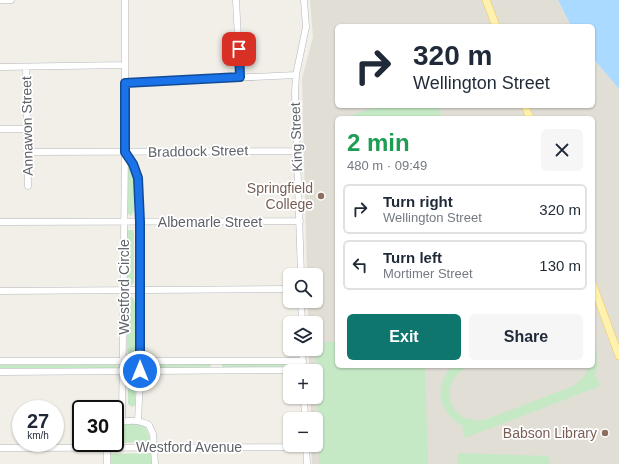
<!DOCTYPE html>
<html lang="en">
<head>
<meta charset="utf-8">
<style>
	:root { --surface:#fff; --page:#f6f6f7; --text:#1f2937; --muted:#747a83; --line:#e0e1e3; --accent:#0f766e }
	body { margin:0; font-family:Helvetica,sans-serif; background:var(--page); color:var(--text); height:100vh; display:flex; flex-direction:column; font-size:15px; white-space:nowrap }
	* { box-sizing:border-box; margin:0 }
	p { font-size:13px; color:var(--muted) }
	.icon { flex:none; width:22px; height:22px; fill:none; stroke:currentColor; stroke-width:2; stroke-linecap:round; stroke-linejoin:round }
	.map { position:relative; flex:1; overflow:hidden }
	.details { position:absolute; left:335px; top:116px; width:260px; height:252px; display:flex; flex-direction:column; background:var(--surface); border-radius:6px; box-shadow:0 1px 3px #0004 }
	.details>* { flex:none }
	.guide { position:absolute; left:335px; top:24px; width:260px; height:84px; border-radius:6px; box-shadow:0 1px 3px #0004; background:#fff; color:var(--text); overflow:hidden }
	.controls { position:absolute; left:283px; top:268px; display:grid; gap:8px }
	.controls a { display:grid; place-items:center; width:40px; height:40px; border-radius:6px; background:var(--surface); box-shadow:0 1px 3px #0004; font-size:20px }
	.speed { position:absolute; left:12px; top:400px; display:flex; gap:8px; font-size:20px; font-weight:700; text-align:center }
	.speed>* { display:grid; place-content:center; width:52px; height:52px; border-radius:50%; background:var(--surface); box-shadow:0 1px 3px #0004; line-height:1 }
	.speed small { font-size:10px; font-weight:400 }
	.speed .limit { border:2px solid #111; border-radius:6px; background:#fff; color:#111 }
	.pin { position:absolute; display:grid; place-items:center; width:34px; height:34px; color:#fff; margin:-17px; border-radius:8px; box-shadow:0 2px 6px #0006 }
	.me { position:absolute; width:44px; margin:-22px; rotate:0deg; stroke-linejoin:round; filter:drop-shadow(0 0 3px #0008) }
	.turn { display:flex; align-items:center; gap:14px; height:84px; padding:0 12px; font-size:18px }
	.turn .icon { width:52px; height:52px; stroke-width:2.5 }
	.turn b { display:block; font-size:28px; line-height:34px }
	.round { display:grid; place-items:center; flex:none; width:42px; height:42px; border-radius:6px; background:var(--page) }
	.overview { display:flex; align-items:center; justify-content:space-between; height:68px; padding:0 12px }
	h1 { font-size:24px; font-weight:700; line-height:30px; color:#1e9e55 }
	.cta { display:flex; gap:8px; margin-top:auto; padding:8px 12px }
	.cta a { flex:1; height:46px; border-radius:6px; background:var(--accent); color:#fff; font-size:16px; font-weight:700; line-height:46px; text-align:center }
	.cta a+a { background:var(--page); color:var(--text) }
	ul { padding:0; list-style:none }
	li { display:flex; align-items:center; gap:12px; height:50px; margin:0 8px 6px; padding:0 4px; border:2px solid var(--line); border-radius:6px }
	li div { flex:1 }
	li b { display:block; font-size:15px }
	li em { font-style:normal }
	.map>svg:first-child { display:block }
	.education { fill:#e1ded6; fill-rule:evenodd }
	.green { fill:#c5e8c5 }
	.water { fill:#aadaff }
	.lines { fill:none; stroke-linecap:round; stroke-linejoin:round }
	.minor-casing { stroke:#b5b8bc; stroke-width:7 }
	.major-casing { stroke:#f2c960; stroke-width:8 }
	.minor { stroke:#fff; stroke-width:6 }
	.major { stroke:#fff2af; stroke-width:7 }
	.route-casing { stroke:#114b97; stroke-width:10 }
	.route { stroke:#1a73e8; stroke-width:7 }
	.education-dot { fill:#8d6e63; stroke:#fff; stroke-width:1.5 }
	.labels { text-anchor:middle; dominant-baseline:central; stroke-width:3.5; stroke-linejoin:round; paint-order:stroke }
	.street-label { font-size:14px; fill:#5f6368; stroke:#fff }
	.education-label { font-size:14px; fill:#785e54; stroke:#fff; text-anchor:end }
</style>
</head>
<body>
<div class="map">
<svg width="619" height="464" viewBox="0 0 619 464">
	<rect width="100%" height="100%" fill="#f1efe8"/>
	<path class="education" d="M310 0H558L571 26H337V106H593V58L619 89V464H312L311 445H316V419H311L310 397H316V371H309V349H316V323H308V301H316V275H307L302 78 313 37ZM337 118H593V366H337Z"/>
	<path class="green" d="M378 106H438L442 118H344Z
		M127 160C137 176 134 193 134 211L131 216 126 212Z
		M128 230H133L134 233V282L132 285 128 284 127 281 126 233Z
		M132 297 135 302V350L133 354H130L128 353 127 350V302L130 298Z
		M593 341C598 354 600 365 594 377H597L600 386 465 438 462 429 464 427C439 413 432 389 452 366H469C434 382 450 429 487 419L571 387C580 382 586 376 589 366H593Z
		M316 342H337V366H425L428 464H319Z
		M210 364 211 366 210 368H146L145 366 146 365Z
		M222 364H293L294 365 293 367 222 368Z
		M0 365H116L117 366 114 368H0Z
		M131 378 135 380V405L132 407 128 404V379Z
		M129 417C142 418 149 430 150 442L115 443C115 430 116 422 129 417Z
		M152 453V464H111V454Z
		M458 453 547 456 550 459V464H457Z"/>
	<path class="water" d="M558 0H619V89L593 58V26H571Z"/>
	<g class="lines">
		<defs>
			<path id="minor" d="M0 0H11
				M236 0 240 77
				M0 67 125 65
				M26 67 28 186
				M125 83 296 75
				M0 129H28
				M28 152 296 151
				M125 152 133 164 138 177 140 222V377L138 421
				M0 222 300 221
				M301 275 295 93 296 75 306 27 304 0
				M0 291 290 289
				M301 301 302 323
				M302 349 303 371
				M0 361H303
				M0 372 303 370
				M304 397 305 419
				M122 422 125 152V0
				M115 424C126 420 138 419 149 425L153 434 155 464
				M306 445 307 464
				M0 448 306 447
				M107 464V445"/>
			<path id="major" d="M486 0 496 26
				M525 106 530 118
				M593 285 619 356"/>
		</defs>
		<use href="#minor" class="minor-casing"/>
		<use href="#major" class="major-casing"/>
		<use href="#minor" class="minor"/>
		<use href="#major" class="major"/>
	</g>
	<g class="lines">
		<defs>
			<path id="route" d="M140 371V222L138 178 133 164 125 152V83L240 77 239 49"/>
		</defs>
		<use href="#route" class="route-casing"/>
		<use href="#route" class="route"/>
	</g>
	<g class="education-dot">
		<circle cx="321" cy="196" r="4"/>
		<circle cx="605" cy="433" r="4"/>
	</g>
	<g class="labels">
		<g class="street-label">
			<text transform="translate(27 126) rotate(-91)">Annawon Street</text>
			<text transform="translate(296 137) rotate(-92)">King Street</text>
			<text transform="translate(198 151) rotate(-1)">Braddock Street</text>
			<text x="210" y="222">Albemarle Street</text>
			<text transform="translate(124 287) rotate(-90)">Westford Circle</text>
			<text x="189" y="447">Westford Avenue</text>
		</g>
		<g class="education-label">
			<text x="313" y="188">Springfield<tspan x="313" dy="16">College</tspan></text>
			<text x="597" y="433">Babson Library</text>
		</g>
	</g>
</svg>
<div class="controls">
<a><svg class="icon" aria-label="search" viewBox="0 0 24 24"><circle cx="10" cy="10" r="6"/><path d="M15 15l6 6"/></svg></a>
<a><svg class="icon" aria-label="layers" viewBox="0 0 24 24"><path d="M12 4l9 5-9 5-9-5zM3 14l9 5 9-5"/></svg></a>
<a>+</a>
<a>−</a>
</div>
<div class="speed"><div>27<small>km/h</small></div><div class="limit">30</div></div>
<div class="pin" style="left:239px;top:49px;background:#d93025"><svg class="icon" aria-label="arrive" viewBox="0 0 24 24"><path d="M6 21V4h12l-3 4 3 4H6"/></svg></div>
<svg class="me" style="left:140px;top:371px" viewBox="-20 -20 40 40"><circle r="17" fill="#1a73e8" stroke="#fff" stroke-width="3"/><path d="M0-11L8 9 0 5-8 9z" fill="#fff"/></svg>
<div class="guide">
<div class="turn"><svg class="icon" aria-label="right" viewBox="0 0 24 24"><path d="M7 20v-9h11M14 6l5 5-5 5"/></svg><div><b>320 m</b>Wellington Street</div></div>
</div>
<section class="details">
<div class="overview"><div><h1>2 min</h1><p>480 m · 09:49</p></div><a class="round"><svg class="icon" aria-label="close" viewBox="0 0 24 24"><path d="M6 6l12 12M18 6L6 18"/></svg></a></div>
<ul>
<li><svg class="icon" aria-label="right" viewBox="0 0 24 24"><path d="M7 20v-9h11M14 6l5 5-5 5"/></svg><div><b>Turn right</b><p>Wellington Street</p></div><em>320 m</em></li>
<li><svg class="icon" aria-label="left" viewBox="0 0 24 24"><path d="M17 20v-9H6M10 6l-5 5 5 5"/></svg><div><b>Turn left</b><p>Mortimer Street</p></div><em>130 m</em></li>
</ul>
<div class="cta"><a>Exit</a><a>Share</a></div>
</section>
</div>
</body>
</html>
